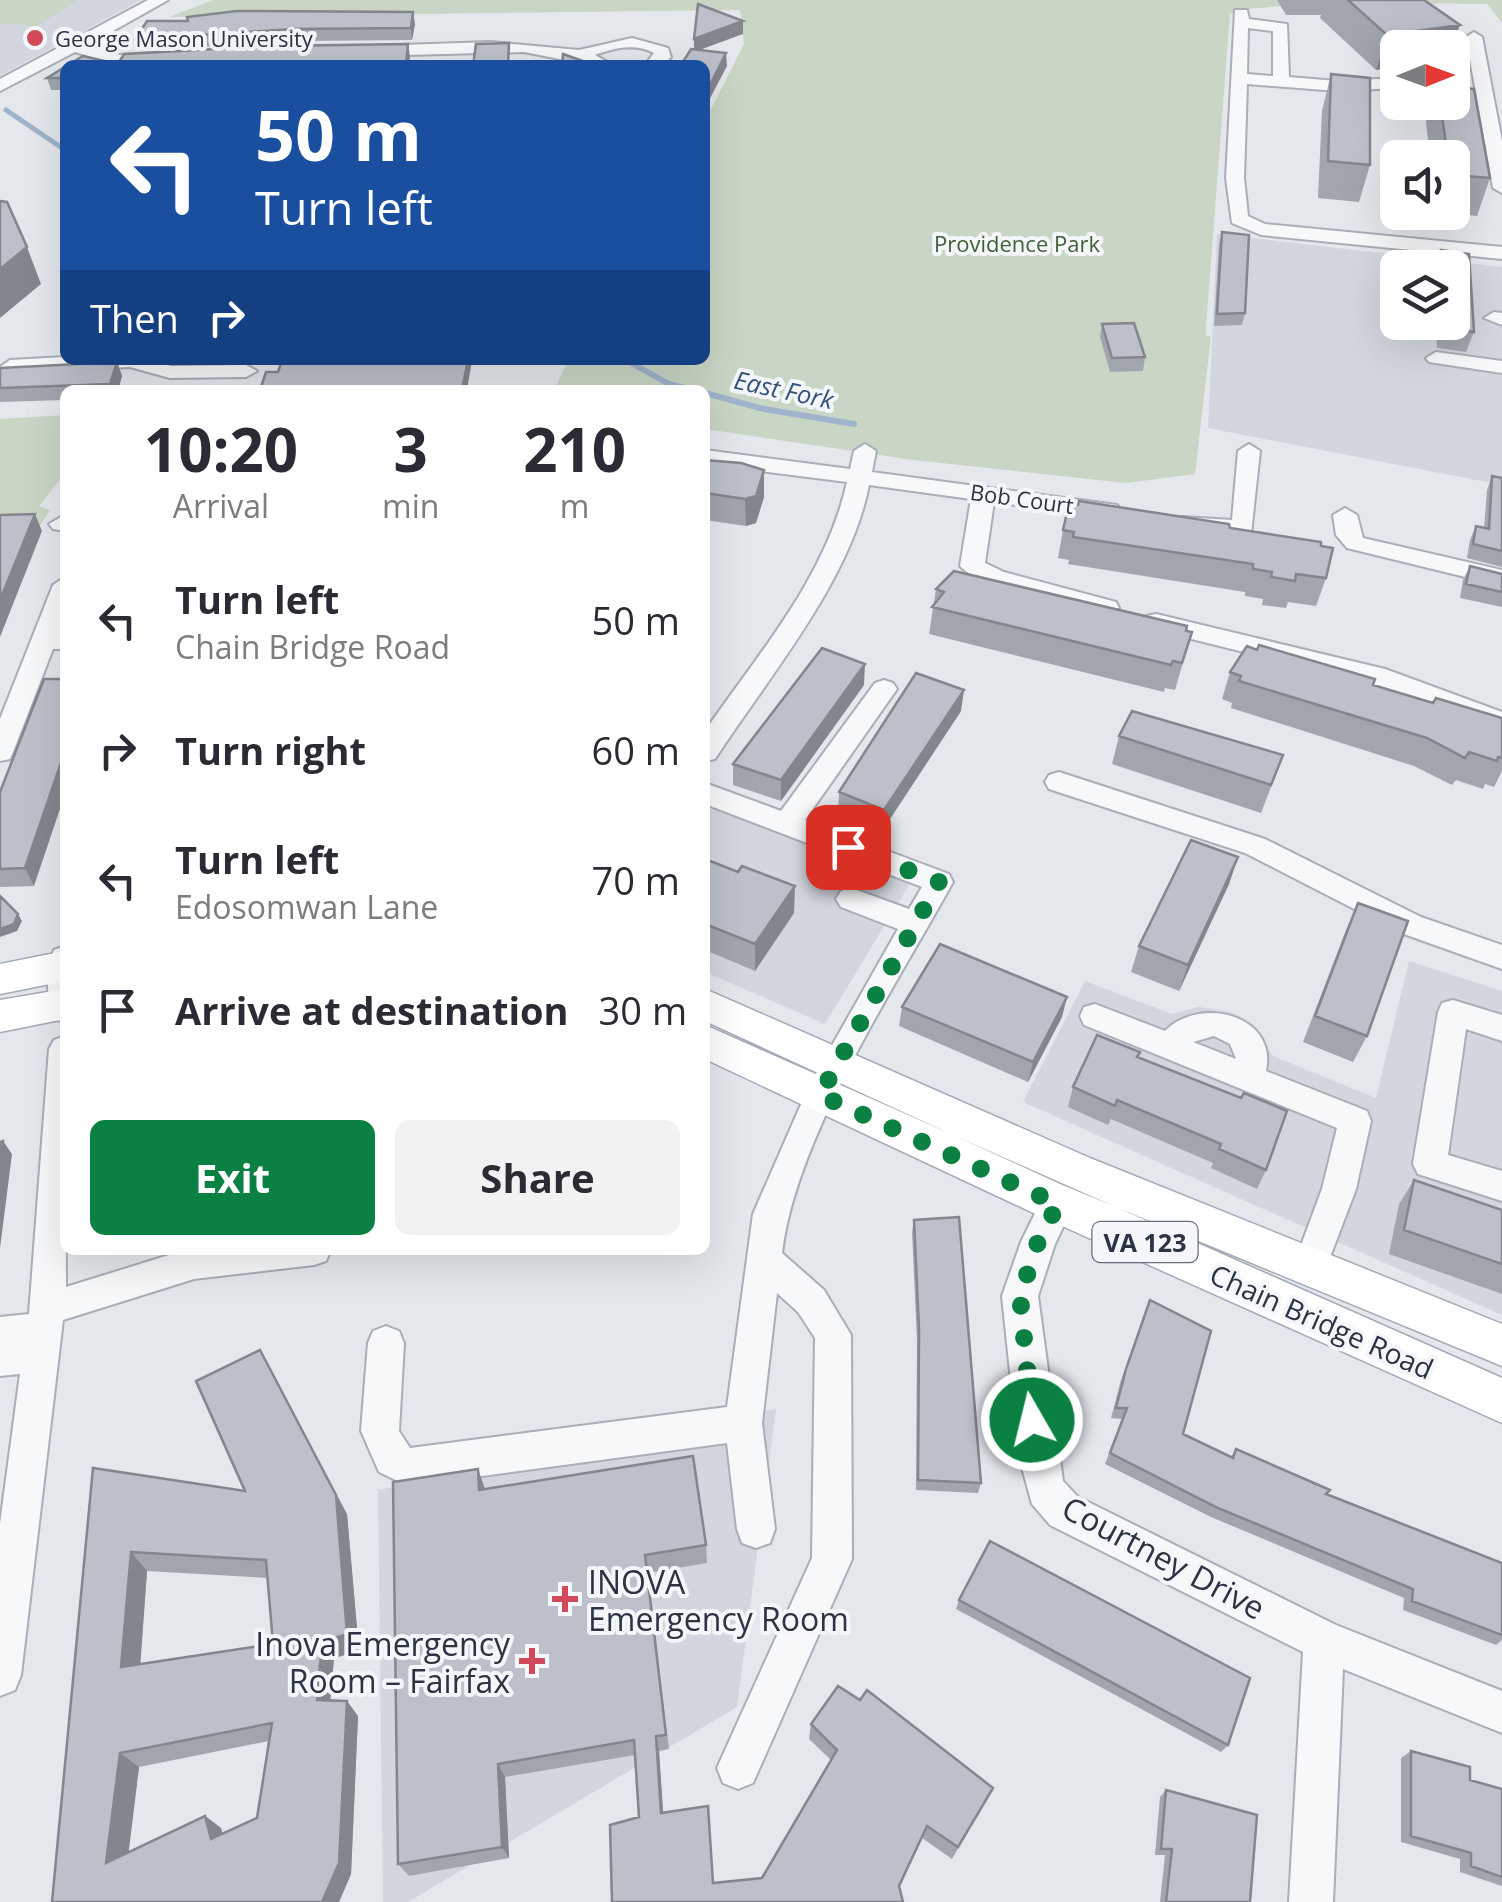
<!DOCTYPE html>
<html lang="en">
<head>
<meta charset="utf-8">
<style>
	:root { --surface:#fff; --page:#f2f2f3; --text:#2b2b33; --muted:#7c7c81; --accent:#0b8043 }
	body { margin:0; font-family:"Open Sans",sans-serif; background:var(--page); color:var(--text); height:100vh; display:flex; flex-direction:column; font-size:38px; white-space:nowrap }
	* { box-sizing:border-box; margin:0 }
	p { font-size:32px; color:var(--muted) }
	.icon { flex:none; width:55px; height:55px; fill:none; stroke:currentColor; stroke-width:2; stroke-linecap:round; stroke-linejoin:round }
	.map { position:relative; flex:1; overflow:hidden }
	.side { position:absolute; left:60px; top:385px; width:650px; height:870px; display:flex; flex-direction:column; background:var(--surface); border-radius:15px; box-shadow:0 10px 40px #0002 }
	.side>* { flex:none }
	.banner { position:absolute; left:60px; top:60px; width:650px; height:305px; border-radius:15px; box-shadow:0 10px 40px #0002; background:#1a4fa0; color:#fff; overflow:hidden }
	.needle { width:65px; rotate:89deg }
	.buttons { position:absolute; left:1380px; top:30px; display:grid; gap:20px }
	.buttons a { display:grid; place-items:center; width:90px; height:90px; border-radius:15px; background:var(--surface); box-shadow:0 10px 40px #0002; font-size:50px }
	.pin { position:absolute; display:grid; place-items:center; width:85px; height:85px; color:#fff; margin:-42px; border-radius:20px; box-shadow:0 5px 15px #0006 }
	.me { position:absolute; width:110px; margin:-55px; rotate:352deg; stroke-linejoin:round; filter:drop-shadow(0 0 8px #0008) }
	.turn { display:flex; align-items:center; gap:35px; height:210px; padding:0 30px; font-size:45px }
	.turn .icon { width:130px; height:130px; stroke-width:2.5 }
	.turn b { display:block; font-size:70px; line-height:85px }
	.then { display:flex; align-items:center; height:95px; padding:0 30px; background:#0003; gap:20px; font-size:38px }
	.eta { display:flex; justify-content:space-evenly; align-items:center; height:170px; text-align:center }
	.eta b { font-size:60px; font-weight:700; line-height:70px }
	.cta { display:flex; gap:20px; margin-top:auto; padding:20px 30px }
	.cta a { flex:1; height:115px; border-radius:15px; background:var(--accent); color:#fff; font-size:40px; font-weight:700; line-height:115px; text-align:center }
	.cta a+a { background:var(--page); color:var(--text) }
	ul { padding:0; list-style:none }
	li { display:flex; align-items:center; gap:30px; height:130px; padding:0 30px }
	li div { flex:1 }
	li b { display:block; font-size:38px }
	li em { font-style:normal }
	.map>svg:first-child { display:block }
	.built { fill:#d2d6de; fill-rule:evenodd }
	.green { fill:#c9d6c5 }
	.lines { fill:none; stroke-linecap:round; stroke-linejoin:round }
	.stream-far1 { stroke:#9fb4cc; stroke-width:5 }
	.stream { stroke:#9fb4cc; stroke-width:6 }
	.minor-casing { stroke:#a9aeb7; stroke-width:4 }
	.major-casing { stroke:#a3abb8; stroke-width:3 }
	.minor { fill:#f7f8fa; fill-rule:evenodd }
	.major { fill:#fff; fill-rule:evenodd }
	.wall { fill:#a1a5ae; fill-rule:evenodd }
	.shaded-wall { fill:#83868d }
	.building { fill:#bbc0ca; stroke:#83868d; stroke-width:2.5; fill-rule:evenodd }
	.route { stroke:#0b8043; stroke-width:18; stroke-dasharray:0 32.4 }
	.poi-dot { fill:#d1495b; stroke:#f4f6f9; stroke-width:4 }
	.labels { text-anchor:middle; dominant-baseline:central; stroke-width:8; stroke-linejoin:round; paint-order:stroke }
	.far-poi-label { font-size:22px; fill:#2b3445; stroke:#f4f6f9; text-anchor:start }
	.far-park-label { font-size:22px; fill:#3f6138; stroke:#f4f6f9 }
	.far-street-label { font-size:22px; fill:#2b3445; stroke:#f4f6f9 }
	.far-water-label { font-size:25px; font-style:italic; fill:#34527a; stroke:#f4f6f9 }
	.shield { fill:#f4f6f9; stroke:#676e7b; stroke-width:2.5 }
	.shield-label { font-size:25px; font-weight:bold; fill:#2b3445 }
	.street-label { font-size:28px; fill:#2b3445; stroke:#f4f6f9 }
	.near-street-label { font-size:32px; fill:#2b3445; stroke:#f4f6f9 }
	.near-poi-label { font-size:32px; fill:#2b3445; stroke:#f4f6f9; text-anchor:start }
</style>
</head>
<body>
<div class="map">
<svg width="1502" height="1902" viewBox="0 0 1502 1902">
	<rect width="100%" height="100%" fill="#e4e7ec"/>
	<path class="built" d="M0 0H141L0 76Z
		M1217 234 1502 267V485L1208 428ZM1398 268H1452V322H1398Z
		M705 801 912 880 825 1024 705 972Z
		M1409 961 1502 991V1315L1023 1102 1085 981 1172 1014 1198 1007 1228 1011 1253 1026 1273 1056 1376 1098Z
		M776 1409 737 1707 408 1902H383L378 1490Z"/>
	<path class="green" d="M0 0H78L37 26 0 23Z
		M213 0H1502V23L1487 4C1442 4 1257 0 1230 14L1206 327V336H1211L1195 474 1126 483 913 460 705 429V390H554L569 360H705V121L744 44 740 10 169 17Z
		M65 415V473L39 506 50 510 39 527 0 533V419Z"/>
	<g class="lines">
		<path class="stream-far1" d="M6 110 65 150"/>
		<path class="stream" d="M626 360 669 384 692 390
			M705 393 764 409 854 424"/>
		<defs>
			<path id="minor" d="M148 0H168L88 45 120 55 161 57 167 59V65H119L75 52 0 91V79Z
				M1235 10H1247L1249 19 1287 24 1289 77 1337 81 1398 78V88L1337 91 1247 84 1244 178 1248 216 1265 224 1502 247V259L1261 235 1232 223 1226 178ZM1248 28 1273 31V76L1247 74Z
				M1474 32 1482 37 1502 141V193L1493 188 1466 37Z
				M632 38 668 48 671 57 663 65H645L654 53C635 43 615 48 595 55L613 65H590L524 52 371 56 363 51 371 46 491 42 579 50Z
				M1398 99V102L1470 105 1479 110 1470 115 1392 108 1389 104Z
				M1494 312 1502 313V325L1484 318Z
				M1436 352 1502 361V373L1429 362 1426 358Z
				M65 357 151 360 171 366 246 365 257 371 246 377 170 378 130 367 10 372 0 367 10 360Z
				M865 444 876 451 872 472 1117 505 1121 510 1117 515 1109 517 994 502 985 563 1004 572 1116 602 1119 608 1107 616C1075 607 979 588 960 566L971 499 869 485C850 582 769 676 715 759L705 761V731C759 653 826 577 847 482L705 464V450L850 469 854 451Z
				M1249 444 1260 451 1251 534 1182 527 1178 522 1182 517 1232 520 1238 451Z
				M1345 508 1357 515 1363 538 1502 570V586L1347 548 1336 535 1333 515Z
				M61 517H65V531L53 529 49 524Z
				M65 577V618L60 633H65V649H53L13 752 10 759 0 761V719L53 585Z
				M1156 614 1385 669 1502 712V732L1369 683 1147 628 1144 622 1147 616Z
				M884 680 893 683 897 689 805 820 949 874 953 882C896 986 796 1136 782 1253L824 1290 851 1335 852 1559 753 1783 738 1789 723 1783 717 1768 812 1558 815 1338 798 1312 777 1293 762 1423 775 1529 770 1543 756 1548 742 1543 737 1529 727 1443 408 1486 379 1472 361 1431 368 1343 373 1331 386 1326 399 1331 404 1343 399 1431 410 1448 727 1407 753 1214 809 1086 898 929 841 907 836 899 841 891 851 888 909 909 922 887 705 804V783L781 811 875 683Z
				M1059 772 1265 839 1421 917 1502 945V969L1401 933 1245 853 1049 789 1045 782 1049 775Z
				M65 946V1022L54 1019C46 1003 46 966 54 950Z
				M1453 1000 1502 1015V1041L1466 1029 1448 1155 1502 1171V1201L1418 1174 1413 1164 1438 1012 1442 1003Z
				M1095 1004 1165 1031C1199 996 1278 1014 1266 1071L1367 1111 1371 1121 1356 1189 1322 1278 1310 1283 1298 1278 1293 1267 1322 1189 1337 1128 1084 1025 1080 1016 1084 1007ZM1214 1036 1230 1044 1236 1059 1193 1042Z
				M65 1036 66 1287 185 1250H331L326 1261 314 1265 194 1279 63 1320 21 1675 15 1690 0 1696V1524L20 1374 0 1376V1317L29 1314 49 1049 54 1040Z
				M1057 1189 1069 1193 1074 1204 1055 1244 1038 1296 1063 1481 1078 1497 1336 1625 1502 1691V1733L1343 1669 1333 1902H1289L1303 1652 1050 1525 1032 1504 1019 1457 1002 1296 1021 1242 1045 1193Z"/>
			<path id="major" d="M65 951V981L0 994V964Z
				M65 989V1019L0 1032V1000Z
				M705 989 1090 1158 1502 1324V1366L1060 1184 705 1021Z
				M705 1025 1502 1378V1423L1042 1217 705 1059Z"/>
		</defs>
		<use href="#minor" class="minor-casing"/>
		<use href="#major" class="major-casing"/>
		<use href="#minor" class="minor"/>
		<use href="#major" class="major"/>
	</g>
	<path class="wall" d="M1277 0H1424L1376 70 1320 18 1321 15H1286Z
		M147 21 415 24 412 40 298 41 138 51 135 39Z
		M65 67V90H51L47 78Z
		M1331 74 1370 165 1359 202 1318 198 1322 111Z
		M1432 102H1452L1490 178 1477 216 1442 212H1452V158H1430L1426 122Z
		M1222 232 1245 313 1242 325 1214 326 1219 244Z
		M1441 250 1469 254 1474 332 1466 352 1437 348 1436 322H1452V268H1435Z
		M1102 324 1145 357 1143 371 1110 372 1100 337Z
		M282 360H563L472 361 278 372Z
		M117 362 122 376 118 390H65V400L0 402V368Z
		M705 460 764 497 756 523 746 526 705 520Z
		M1492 476 1502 478V567L1467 558 1470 540 1476 526 1484 528 1487 490Z
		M1230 528 1326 578 1316 606 1288 602 1286 608 1262 605 1263 599 1245 596V592L1068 564 1069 560 1058 558 1063 530Z
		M1470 566 1502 574V607L1460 598 1463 580Z
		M936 589 1186 631 1184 659 1175 690 1165 688 1164 692 929 634Z
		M1230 672 1373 685 1433 703 1502 718V771L1494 787 1485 784 1483 789 1456 780 1452 785 1414 766 1231 708 1232 703 1222 699Z
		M864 685 781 801 733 785V764Z
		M961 711 882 831 838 813 839 792Z
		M1119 736 1273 782 1261 813 1112 764Z
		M0 792 34 886 0 887Z
		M1238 857 1229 884 1179 991 1131 972 1139 946Z
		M705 859 738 872 794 913 755 971 705 950Z
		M1358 903 1367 1036 1353 1062 1303 1042 1346 930Z
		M902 1007 1062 1017 1028 1082 899 1026Z
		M1138 1057 1266 1170 1257 1189 1211 1168 1213 1163 1111 1119 1108 1125 1068 1107 1073 1087Z
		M1414 1180 1502 1210V1294L1389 1254 1399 1204Z
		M914 1220 981 1483 978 1493 916 1490 917 1340 912 1232Z
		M1150 1300 1183 1434 1231 1457 1236 1449 1326 1494 1502 1563V1640L1496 1645 1403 1610 1404 1598 1211 1517 1105 1464 1122 1419 1111 1418 1121 1380Z
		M93 1468 347 1514 359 1651 334 1658 330 1701 358 1716 351 1874 339 1902H52ZM147 1571 268 1578 273 1644 140 1664ZM269 1741 257 1818 222 1833 221 1828 205 1816 128 1853 139 1767Z
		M485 1489 706 1545 707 1563 647 1573 669 1749 659 1751 663 1813 714 1883 762 1878 831 1760 809 1739 811 1724 993 1788 952 1859 922 1838 899 1887 612 1902 639 1817 635 1755 505 1777 509 1858 409 1876 398 1864Z
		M959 1600 1228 1745 1221 1752 956 1609Z
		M1411 1751 1470 1780 1502 1789V1886L1460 1872V1859L1401 1842V1758Z
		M1166 1790 1250 1902H1160L1165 1855H1155L1160 1797Z"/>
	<path class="shaded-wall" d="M413 12 415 24 412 40 411 28Z
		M743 21V34L694 52V39Z
		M1460 25 1452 48H1398V67L1376 70 1387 35Z
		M408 44 410 57 409 65H406Z
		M726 53 727 66 705 108V95Z
		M27 247 41 284 0 318V269Z
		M468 360H472L467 390H462Z
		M117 362 122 376 118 390H112L110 384Z
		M764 470V497L756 523 746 526 745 499Z
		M35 514 42 531 0 637V600Z
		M865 664 864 685 781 801V780Z
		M964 690 961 711 882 831 884 810Z
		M65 751V794L34 886 25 868Z
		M1238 857 1229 884 1179 991 1188 965Z
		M795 886 794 913 755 971V944Z
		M18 914 22 921 17 931 0 937V929Z
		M1067 997 1062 1017 1028 1082 1033 1062Z
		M3 1141 12 1154 0 1248V1166Z
		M260 1350 347 1514 359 1651 334 1658 329 1716 317 1700Z
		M478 1469 485 1489 479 1490Z
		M131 1552 147 1571 139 1683 121 1667Z
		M347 1701 358 1716 351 1874 339 1902H322Z
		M656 1736 659 1751 664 1826 661 1813Z
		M120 1753 139 1767 126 1874 106 1863Z
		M498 1764 505 1777 509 1858 502 1847Z
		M205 1816 221 1828 227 1850 211 1839Z"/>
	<path class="building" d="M1348 0H1424L1460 25 1387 35Z
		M698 4 743 21 694 39Z
		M237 11 413 12 411 28 295 29 135 39 147 21H188L187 17Z
		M509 43 508 65H473L476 44Z
		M408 44 406 65H68L83 56 118 64 124 54 270 46Z
		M691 49 726 53 705 95V65H681Z
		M563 54 583 61 586 65H562Z
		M65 67V78H47Z
		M1331 74 1370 78V165L1328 161Z
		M1452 87 1474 89 1490 178 1452 175V158H1448L1440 102H1452Z
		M0 201 7 202 27 247 0 269Z
		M1222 232 1249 235 1245 313 1217 314Z
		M1441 250 1469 254 1474 332 1445 328 1444 322H1452V268H1442Z
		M1134 323 1145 357 1112 358 1102 324Z
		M282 360H468L462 390H260L266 372H278Z
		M117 362 110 384 0 388V368Z
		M705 460 741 463 764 470 756 496 745 499 705 493Z
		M1492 476 1502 478V551L1473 544 1476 526 1489 529Z
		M1079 501 1229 524 1230 528 1321 542V546L1333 548 1326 578 1296 574 1295 581 1271 577 1272 572 1253 569V564L1073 537 1074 532 1063 530 1069 504 1078 505Z
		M35 514 0 600V515Z
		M1470 566 1502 574V592L1466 584Z
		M954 571 1187 626 1186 631 1192 632 1182 663 1173 661 1171 665 932 607 944 592 936 589Z
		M1259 645 1375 679 1373 685 1433 703 1436 698 1502 718V758L1498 757 1497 761 1469 752 1465 758 1427 738 1239 681 1241 676 1230 672 1247 646 1257 650Z
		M822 648 865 664 781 780 733 764Z
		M916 673 964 690 884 810 839 792Z
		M44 679H65V751L25 868 0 869V792Z
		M1132 711 1283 755 1271 785 1119 736Z
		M1191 840 1238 857 1188 965 1139 946Z
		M705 859 738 872 742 866 795 886 755 944 705 924Z
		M0 896 18 914 14 924 0 929Z
		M1358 903 1408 921 1367 1036 1315 1016Z
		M940 944 1067 997 1033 1062 902 1007Z
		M1097 1035 1140 1052 1137 1057 1241 1098 1244 1093 1287 1111 1266 1170 1219 1149 1221 1144 1117 1100 1115 1106 1073 1087Z
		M3 1141 0 1166V1142Z
		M1414 1180 1502 1210V1264L1404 1230Z
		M959 1217 981 1483 918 1480 919 1329 914 1220Z
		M1150 1300 1211 1331 1183 1434 1233 1458 1236 1449 1330 1490 1326 1494 1502 1563V1635L1412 1601 1413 1589 1218 1508 1110 1453 1127 1408H1116L1126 1369Z
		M260 1350 336 1495 347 1634 322 1642 317 1700 347 1701 339 1863 322 1902H52L93 1468 245 1491 196 1381ZM131 1552 266 1560 273 1644 121 1667ZM272 1723 257 1818 211 1839 205 1816 106 1863 120 1753Z
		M693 1456 706 1545 645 1555 666 1735 656 1736 661 1813 708 1806 713 1883 762 1878 837 1750 811 1724 838 1686 860 1700 867 1690 993 1788 958 1847 927 1826 899 1886 903 1902H612L610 1825 639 1817 634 1740 498 1764 502 1847 398 1864 393 1482 478 1469 479 1490Z
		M990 1541 1250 1678 1228 1745 959 1600Z
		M1411 1751 1470 1767V1780L1502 1789V1877L1471 1866V1853L1411 1836Z
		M1166 1790 1257 1815 1250 1902H1166L1172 1849H1161Z"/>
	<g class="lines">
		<path class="route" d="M848 847 939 882 820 1095 1058 1204 1038 1242 1020 1296 1032 1420"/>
	</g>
	<g class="poi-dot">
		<circle cx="35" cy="38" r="10"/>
		<path d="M560 1584h10v10h10v10h-10v10h-10v-10h-10v-10h10z"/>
		<path d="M527 1646h10v10h10v10h-10v10h-10v-10h-10v-10h10z"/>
	</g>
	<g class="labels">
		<g class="far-poi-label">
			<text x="55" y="38">George Mason University</text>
		</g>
		<g class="far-park-label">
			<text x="1017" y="243">Providence Park</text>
		</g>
		<g class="far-street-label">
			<text transform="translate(1022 498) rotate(8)">Bob Court</text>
		</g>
		<g class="far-water-label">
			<text transform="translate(784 389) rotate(12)">East Fork</text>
		</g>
		<rect class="shield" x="1092.5" y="1222" width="105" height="40" rx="8"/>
		<g class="shield-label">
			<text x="1145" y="1242">VA 123</text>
		</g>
		<g class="street-label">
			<text transform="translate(1322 1321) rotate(24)">Chain Bridge Road</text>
		</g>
		<g class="near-street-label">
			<text transform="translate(1164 1557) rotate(28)">Courtney Drive</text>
		</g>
		<g class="near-poi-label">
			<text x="588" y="1581">INOVA<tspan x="588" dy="37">Emergency Room</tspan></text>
			<text x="510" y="1643" text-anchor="end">Inova Emergency<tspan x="510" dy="37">Room – Fairfax</tspan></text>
		</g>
	</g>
</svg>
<div class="buttons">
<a><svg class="needle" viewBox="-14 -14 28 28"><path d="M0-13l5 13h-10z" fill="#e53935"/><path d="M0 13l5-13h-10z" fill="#7c7c81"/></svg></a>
<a><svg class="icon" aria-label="sound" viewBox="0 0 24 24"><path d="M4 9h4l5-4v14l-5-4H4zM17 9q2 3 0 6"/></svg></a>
<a><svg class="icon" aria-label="layers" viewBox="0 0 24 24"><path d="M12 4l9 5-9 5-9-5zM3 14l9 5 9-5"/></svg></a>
</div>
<div class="pin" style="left:848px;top:847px;background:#d93025"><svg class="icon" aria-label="arrive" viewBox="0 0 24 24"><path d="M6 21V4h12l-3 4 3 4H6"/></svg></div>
<svg class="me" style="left:1032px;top:1420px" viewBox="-20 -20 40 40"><circle r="17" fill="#0b8043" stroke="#fff" stroke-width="3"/><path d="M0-11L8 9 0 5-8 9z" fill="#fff"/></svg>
<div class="banner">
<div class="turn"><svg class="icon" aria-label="left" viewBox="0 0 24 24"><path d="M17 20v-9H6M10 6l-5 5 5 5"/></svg><div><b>50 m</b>Turn left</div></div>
<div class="then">Then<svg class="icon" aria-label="right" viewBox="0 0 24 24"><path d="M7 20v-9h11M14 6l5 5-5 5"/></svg></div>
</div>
<section class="side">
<div class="eta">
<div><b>10:20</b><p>Arrival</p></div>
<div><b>3</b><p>min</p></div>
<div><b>210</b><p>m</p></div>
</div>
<ul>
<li><svg class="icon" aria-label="left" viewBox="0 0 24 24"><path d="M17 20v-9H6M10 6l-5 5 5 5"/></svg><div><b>Turn left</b><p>Chain Bridge Road</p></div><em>50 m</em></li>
<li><svg class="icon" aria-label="right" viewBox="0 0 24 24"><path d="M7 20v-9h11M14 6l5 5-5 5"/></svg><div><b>Turn right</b></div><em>60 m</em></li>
<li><svg class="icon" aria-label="left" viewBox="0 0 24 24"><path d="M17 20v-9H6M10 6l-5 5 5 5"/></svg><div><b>Turn left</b><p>Edosomwan Lane</p></div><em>70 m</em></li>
<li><svg class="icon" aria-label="arrive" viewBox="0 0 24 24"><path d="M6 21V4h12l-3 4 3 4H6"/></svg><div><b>Arrive at destination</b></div><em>30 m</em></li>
</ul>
<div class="cta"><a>Exit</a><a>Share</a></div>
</section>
</div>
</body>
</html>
